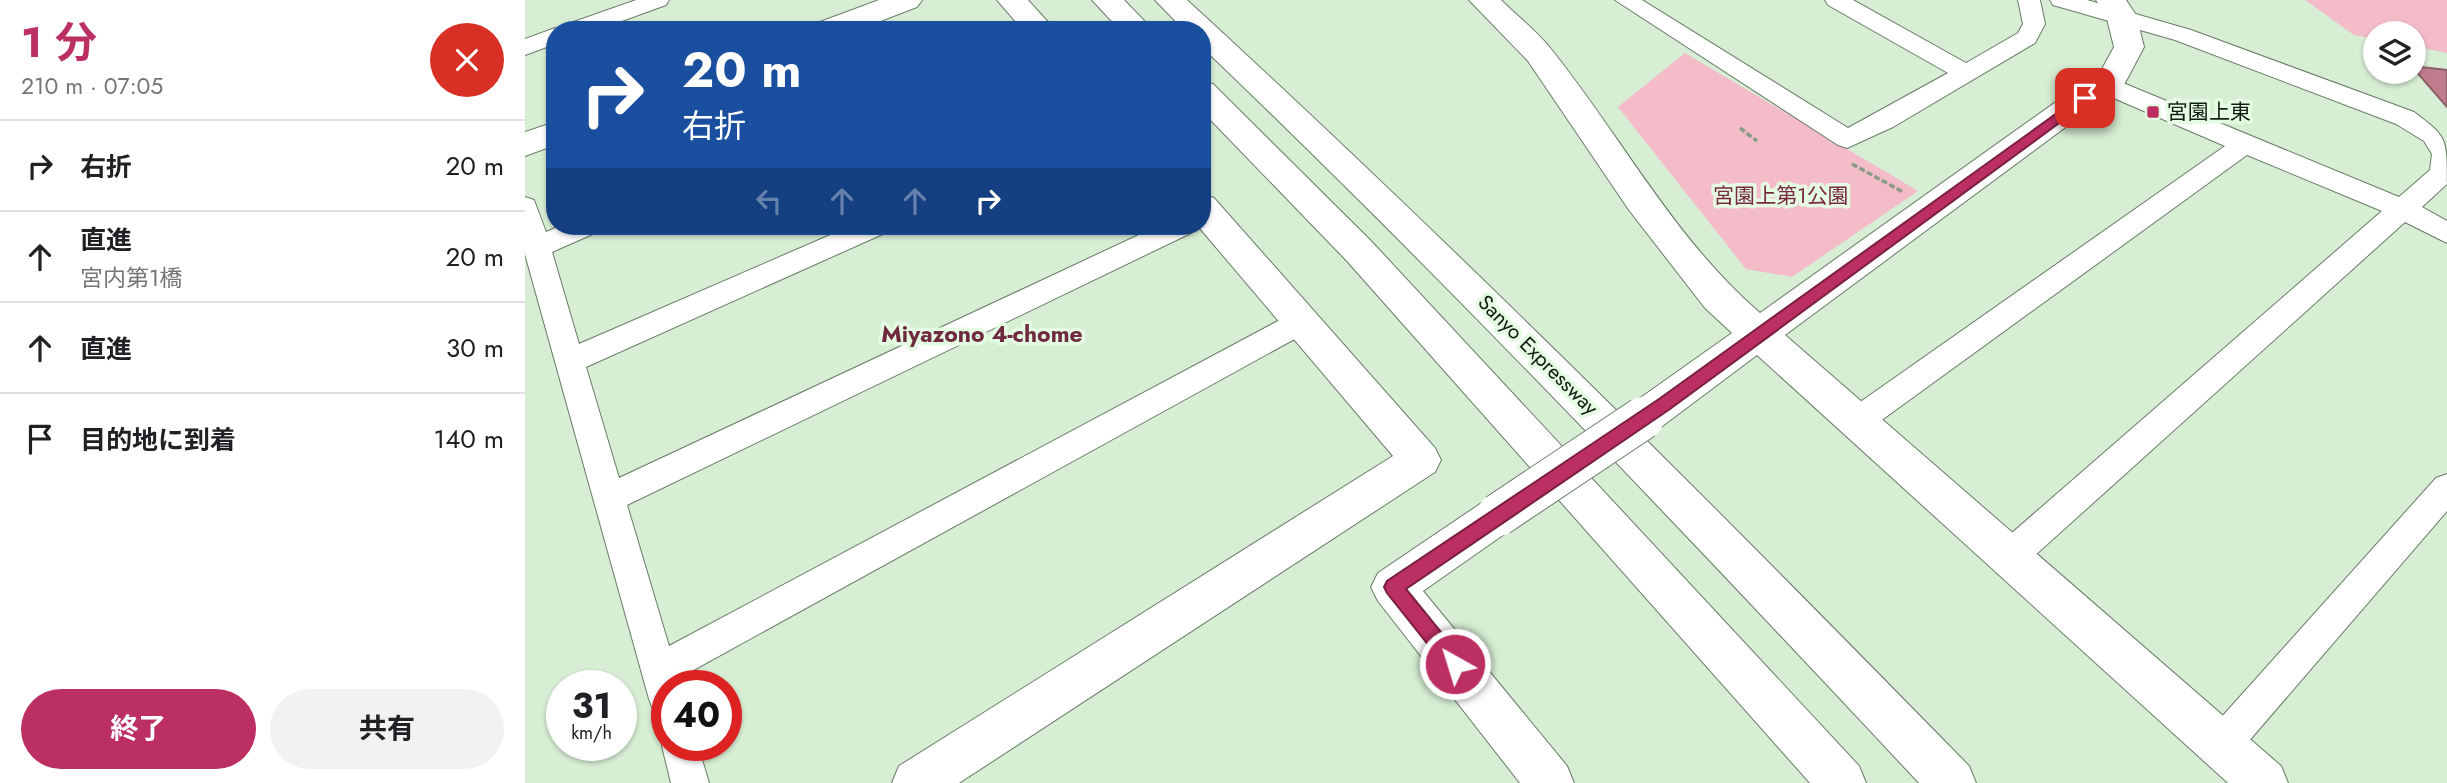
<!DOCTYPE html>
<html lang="ja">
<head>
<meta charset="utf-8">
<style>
	:root { --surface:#fff; --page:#f2f2f2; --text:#202124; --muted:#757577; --line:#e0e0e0; --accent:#bc2f63 }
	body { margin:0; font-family:Jost,"Noto Sans JP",sans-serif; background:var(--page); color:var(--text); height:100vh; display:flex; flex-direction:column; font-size:26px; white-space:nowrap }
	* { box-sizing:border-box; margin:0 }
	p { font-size:23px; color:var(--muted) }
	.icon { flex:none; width:38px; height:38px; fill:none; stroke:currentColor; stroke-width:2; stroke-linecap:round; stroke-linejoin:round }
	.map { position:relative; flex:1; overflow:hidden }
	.drawer { display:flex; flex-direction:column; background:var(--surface); width:525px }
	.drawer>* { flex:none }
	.hud { position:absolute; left:21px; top:21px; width:665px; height:214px; border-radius:28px; box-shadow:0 2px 5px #0004; background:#1a4fa0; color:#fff; overflow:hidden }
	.controls { position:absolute; left:1838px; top:21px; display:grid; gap:14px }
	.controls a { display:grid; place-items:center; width:63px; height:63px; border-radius:50%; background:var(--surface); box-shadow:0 2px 5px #0004; font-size:35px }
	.speed { position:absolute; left:21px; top:670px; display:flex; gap:14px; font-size:35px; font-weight:700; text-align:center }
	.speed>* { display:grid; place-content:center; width:91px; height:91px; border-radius:50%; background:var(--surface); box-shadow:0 2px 5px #0004; line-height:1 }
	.speed small { font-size:18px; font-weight:400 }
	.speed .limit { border:10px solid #d22; background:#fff; color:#111 }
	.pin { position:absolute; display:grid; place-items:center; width:60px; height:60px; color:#fff; margin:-30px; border-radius:14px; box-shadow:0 4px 10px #0006 }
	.me { position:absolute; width:77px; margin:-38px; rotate:321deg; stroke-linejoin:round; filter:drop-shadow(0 0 5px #0008) }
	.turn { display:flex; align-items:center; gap:24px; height:147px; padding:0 21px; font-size:32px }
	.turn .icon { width:91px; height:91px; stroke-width:2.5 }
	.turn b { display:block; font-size:49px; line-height:60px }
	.lanes { display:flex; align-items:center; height:66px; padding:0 21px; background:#0003; justify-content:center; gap:35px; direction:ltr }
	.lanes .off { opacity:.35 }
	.round { display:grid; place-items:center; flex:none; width:74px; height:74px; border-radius:37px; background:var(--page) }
	.headline { display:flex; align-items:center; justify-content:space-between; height:119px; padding:0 21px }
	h1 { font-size:42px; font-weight:700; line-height:52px; color:var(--accent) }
	.action { display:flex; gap:14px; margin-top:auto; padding:14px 21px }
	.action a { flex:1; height:80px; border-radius:42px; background:var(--accent); color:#fff; font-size:28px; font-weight:700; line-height:80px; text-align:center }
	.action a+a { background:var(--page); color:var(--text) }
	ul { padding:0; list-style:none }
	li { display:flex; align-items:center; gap:21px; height:91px; padding:0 21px; border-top:2px solid var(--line) }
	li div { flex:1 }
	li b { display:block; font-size:26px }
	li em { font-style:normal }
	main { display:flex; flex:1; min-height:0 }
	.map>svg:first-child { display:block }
	.green { fill:#f4bcc9 }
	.water { fill:#be7c8c; stroke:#8b6068; stroke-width:2 }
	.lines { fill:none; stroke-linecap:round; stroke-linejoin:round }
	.minor-casing { stroke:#677d65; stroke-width:2 }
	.tertiary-casing { stroke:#677d65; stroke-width:2 }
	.motorway-casing { stroke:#677d65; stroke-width:2 }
	.path { stroke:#8a9b88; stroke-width:3.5; stroke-dasharray:6 2.5; stroke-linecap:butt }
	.minor { fill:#fff; fill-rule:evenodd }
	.tertiary { fill:#fff; fill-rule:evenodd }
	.motorway { fill:#fff; fill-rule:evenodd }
	.tertiary-bridge-casing { stroke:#677d65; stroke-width:44; stroke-linecap:butt }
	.tertiary-bridge { stroke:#fff; stroke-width:42 }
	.route { fill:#bc2f63; stroke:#7a1f40; stroke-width:2 }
	.poi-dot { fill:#bc2f63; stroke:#e4fce2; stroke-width:2.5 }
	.labels { text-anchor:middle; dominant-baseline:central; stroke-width:7; stroke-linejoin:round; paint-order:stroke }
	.poi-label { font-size:21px; fill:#141d14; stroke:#e4fce2; text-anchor:start }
	.park-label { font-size:21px; fill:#792843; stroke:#e4fce2 }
	.street-label { font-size:21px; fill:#141d14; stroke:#e4fce2 }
	.neighbourhood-label { font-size:23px; font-weight:bold; fill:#6f2a40; stroke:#e4fce2 }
</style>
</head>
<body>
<main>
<section class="drawer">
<div class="headline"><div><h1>1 分</h1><p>210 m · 07:05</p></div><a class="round" style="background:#d93025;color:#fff"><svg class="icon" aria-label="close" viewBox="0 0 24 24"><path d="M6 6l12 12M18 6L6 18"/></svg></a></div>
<ul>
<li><svg class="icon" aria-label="right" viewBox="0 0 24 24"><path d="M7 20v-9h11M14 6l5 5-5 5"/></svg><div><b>右折</b></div><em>20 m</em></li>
<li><svg class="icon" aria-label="ahead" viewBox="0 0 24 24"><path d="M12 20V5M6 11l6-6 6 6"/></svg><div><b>直進</b><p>宮内第1橋</p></div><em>20 m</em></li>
<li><svg class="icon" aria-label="ahead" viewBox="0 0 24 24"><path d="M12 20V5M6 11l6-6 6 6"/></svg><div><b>直進</b></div><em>30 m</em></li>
<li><svg class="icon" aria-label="arrive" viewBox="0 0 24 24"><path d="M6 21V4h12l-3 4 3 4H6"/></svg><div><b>目的地に到着</b></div><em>140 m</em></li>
</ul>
<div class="action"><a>終了</a><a>共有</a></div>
</section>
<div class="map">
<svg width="1922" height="783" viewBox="0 0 1922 783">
	<rect width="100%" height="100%" fill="#d7eed4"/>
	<path class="green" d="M1780 0H1922V53L1888 46V33H1850V39L1829 35Z
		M1160 53 1393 191 1267 277 1221 269 1093 107Z"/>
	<path class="water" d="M1888 66 1922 70V107L1888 68Z"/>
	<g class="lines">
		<defs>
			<path id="minor" d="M111 0H144L141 5 72 30H37L40 25Z
				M1090 0H1117L1323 128 1423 73 1303 5 1300 0H1328L1441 63 1493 33 1498 24 1493 0H1515L1520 24 1510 43 1368 127 1322 148 1313 145Z
				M1525 0H1562L1666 30 1889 112C1922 137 1922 137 1922 184L1897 207 1922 221V243L1880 222 1497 567 1485 571 1473 567 1469 556 1473 545 1857 211 1722 155 1343 430 1332 434 1321 430 1317 421 1321 412 1700 146 1570 90 1566 84 1570 78H1586L1874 197 1905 170 1907 154 1899 141 1871 124 1650 40 1528 5Z
				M30 28 35 30H30V44L0 55V39Z
				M0 197 9 200 21 232 35 226H74L70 233 27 252 54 344 326 226H364L360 233 61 367 94 478 633 226H670L666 233 102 505 144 646 766 314 776 311 786 314 790 322 786 330 154 678 156 686H142V717L129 712 124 699 0 254Z
				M1922 474V511L1711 756 1698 761 1685 756 1680 743 1685 730 1911 478Z
				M142 734V746H173L184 783H146L137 746Z"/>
			<path id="tertiary" d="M354 0H397L392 7 332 30H288L292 23Z
				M472 0H503L530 30H498Z
				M944 0H976C992 16 1012 31 1026 49 1096 136 1149 239 1235 313L1577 69 1589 47 1581 15 1571 0H1601L1611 15 1619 47 1600 83 1260 335 1756 766 1763 783H1703L1232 355 1132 430 1118 435 1104 430 1098 418 1104 406 1207 333 1180 308 1104 210 1003 61Z
				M30 122V145L0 156V132Z
				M677 194 689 198 910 448 916 460 910 472 434 783H367L374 766 868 456 673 226H677Z
				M973 496 988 502 994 515 988 528 898 591 1042 766 1049 783H995L853 601 846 587 853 573 958 502Z"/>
			<path id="motorway" d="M567 0H599L628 30H595Z
				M630 0H662C931 247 1189 505 1444 766L1451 783H1394C1160 533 925 284 677 47V30H659Z
				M677 81 688 84 846 241 1334 766 1341 783H1285L822 261 677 111Z"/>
		</defs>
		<use href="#minor" class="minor-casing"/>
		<use href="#tertiary" class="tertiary-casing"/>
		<use href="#motorway" class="motorway-casing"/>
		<path class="path" d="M1215 128 1232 141
			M1327 164 1378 192"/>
		<use href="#minor" class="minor"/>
		<use href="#tertiary" class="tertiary"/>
		<use href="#motorway" class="motorway"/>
		<defs>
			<path id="tertiary-bridge" d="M973 515 1118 418"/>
		</defs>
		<use href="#tertiary-bridge" class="tertiary-bridge-casing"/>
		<use href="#tertiary-bridge" class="tertiary-bridge"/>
	</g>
	<path class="route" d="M1560 93 1564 95V101L1145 409 881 589 937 658 940 664 937 671 930 674 924 671 862 593 859 587 862 581 1134 399Z"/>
	<rect class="poi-dot" x="1621" y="105" width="14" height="14" rx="3.5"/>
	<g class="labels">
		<g class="poi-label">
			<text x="1642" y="112">宮園上東</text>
		</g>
		<g class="park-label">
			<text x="1256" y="196">宮園上第1公園</text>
		</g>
		<g class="street-label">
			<text transform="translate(1013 355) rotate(45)">Sanyo Expressway</text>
		</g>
		<g class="neighbourhood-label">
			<text x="457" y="334">Miyazono 4-chome</text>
		</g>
	</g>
</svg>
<div class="controls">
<a><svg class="icon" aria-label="layers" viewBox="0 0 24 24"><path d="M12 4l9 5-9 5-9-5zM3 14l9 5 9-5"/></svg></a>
</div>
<div class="speed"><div>31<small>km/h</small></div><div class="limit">40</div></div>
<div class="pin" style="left:1560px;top:98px;background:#d93025"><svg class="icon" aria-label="arrive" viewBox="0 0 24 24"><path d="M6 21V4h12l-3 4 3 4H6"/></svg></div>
<svg class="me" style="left:930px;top:664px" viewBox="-20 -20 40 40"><circle r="17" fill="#bc2f63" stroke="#fff" stroke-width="3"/><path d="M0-11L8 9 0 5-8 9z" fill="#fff"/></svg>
<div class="hud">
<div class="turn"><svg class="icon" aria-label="right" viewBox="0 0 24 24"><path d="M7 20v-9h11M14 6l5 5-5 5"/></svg><div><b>20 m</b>右折</div></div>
<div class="lanes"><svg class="icon off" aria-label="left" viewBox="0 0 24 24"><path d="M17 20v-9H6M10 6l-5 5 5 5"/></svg><svg class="icon off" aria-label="ahead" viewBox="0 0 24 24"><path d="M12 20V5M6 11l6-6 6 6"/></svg><svg class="icon off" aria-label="ahead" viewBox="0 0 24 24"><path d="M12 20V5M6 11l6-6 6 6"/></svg><svg class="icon" aria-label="right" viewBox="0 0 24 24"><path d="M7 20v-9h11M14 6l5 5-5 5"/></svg></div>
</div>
</div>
</main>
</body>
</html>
